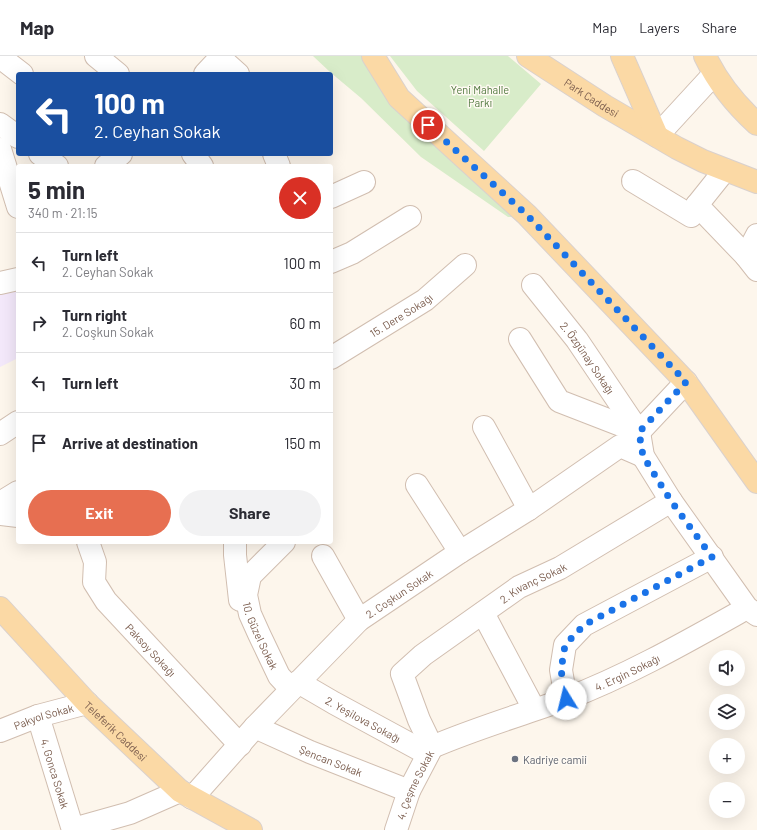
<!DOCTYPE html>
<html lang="en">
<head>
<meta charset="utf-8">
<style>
	:root { --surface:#fff; --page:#f2f2f3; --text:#2b2b33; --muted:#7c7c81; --line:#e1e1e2; --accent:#e76f51 }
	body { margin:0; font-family:Barlow,sans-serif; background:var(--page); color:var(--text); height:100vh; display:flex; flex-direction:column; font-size:15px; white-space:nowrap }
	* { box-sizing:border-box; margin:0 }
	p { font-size:13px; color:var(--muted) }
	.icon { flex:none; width:22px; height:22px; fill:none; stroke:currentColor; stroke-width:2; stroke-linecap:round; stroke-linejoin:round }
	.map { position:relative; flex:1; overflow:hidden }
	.sheet { position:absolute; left:16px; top:108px; width:317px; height:380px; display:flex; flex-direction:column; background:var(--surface); border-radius:4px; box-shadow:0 4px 16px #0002 }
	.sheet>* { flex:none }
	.banner { position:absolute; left:16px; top:16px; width:317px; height:84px; border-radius:4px; box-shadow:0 4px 16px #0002; background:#1a4fa0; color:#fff; overflow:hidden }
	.buttons { position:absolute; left:709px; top:594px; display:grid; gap:8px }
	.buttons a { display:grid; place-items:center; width:36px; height:36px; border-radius:50%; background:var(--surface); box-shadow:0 4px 16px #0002; font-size:20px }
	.pin { position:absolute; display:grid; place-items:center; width:34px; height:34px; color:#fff; margin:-17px; border:2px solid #fff; border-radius:50%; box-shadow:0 1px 4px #0007 }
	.me { position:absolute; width:44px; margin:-22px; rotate:351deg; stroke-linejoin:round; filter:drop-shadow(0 0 3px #0008) }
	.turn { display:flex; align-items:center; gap:14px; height:84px; padding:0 12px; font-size:18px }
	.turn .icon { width:52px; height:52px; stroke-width:2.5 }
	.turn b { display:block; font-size:28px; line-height:34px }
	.round { display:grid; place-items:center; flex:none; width:42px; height:42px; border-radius:21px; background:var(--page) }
	.summary { display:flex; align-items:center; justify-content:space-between; height:68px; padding:0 12px }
	h1 { font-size:24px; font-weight:700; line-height:30px }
	.action { display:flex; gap:8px; margin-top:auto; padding:8px 12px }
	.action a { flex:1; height:46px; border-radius:24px; background:var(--accent); color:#fff; font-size:16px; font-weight:700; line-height:46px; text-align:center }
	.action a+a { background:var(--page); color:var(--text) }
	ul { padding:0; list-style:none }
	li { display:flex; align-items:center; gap:12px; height:60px; padding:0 12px; border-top:1px solid var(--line) }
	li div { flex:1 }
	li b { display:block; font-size:15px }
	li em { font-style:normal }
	header { display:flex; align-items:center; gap:24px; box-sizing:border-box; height:56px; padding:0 20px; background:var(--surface); border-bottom:1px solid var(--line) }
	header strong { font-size:19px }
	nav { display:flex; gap:22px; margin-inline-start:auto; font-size:14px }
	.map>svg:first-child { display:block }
	.education { fill:#f3e8fa }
	.green { fill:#d8ecc9 }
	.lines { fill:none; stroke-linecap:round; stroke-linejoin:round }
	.minor-casing { stroke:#d1beb0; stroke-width:24 }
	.major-casing { stroke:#dad1cd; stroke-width:24 }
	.minor { stroke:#fff; stroke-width:22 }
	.major { stroke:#fbd9a5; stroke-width:22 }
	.route { stroke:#1a73e8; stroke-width:7; stroke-dasharray:0 12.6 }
	.worship-dot { fill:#6b7280; stroke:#fffaf3; stroke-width:1.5 }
	.labels { text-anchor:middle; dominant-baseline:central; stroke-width:3; stroke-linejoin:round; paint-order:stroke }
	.park-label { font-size:11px; fill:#537a41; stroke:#fffaf3 }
	.street-label { font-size:11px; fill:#7a5c4d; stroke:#fffaf3 }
	.worship-label { font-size:11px; fill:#5b616d; stroke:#fffaf3; text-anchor:start }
</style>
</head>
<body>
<header>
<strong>Map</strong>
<nav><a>Map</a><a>Layers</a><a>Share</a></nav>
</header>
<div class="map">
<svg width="757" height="774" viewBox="0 0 757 774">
	<rect width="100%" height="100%" fill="#fdf6ec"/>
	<path class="education" d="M18 229V302L0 311V233Z"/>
	<path class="green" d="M313 0H361L368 13 518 161H508L421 101 361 42 330 16Z
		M390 0H508L541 28 484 95 417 35Z"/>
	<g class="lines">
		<defs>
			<g id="minor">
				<path d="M96 0 118 18"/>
				<path d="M218 0 238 18"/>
				<path d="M0 1 22 18"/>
				<path d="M205 18 220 2"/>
				<path d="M0 68 18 81"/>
				<path d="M657 80 714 18"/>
				<path d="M0 93 18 151"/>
				<path d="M40 98 57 110"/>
				<path d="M193 98 202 110"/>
				<path d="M274 98 279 110"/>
				<path d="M106 110 121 98"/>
				<path d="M633 125 691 160 697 149 725 114"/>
				<path d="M331 141 364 126"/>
				<path d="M697 149 746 200 757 214"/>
				<path d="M746 200 757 179"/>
				<path d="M331 206 352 197 410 161"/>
				<path d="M0 227 18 223"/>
				<path id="s1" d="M533 229 577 284 639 376 686 326"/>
				<path d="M520 283 559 345 639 376 643 400 671 445 747 552 757 559"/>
				<path id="s2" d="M331 302 425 244 465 209"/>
				<path d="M484 371 529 453"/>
				<path d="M0 378 18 366"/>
				<path d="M417 429 460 496"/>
				<path d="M0 447 18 436"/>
				<path d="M0 458 18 460"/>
				<path id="s3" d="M88 486 95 506 94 526 106 545 240 689"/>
				<path d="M235 486V499L240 544"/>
				<path id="s4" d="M284 486 250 520 246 539 250 558 259 578 279 620 291 633"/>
				<path d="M323 500 359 564"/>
				<path d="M483 557 534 653"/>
				<path id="s5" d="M298 626 334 647 428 698"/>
				<path d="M566 643 561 614 565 589 584 569 712 501"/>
				<path id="s6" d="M38 660 73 774"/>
				<path id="s7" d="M255 671 310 696 409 735"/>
				<path id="s8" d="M0 675 38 660 87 647"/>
				<path id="s9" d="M432 691C476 672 521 659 566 643 629 619 688 585 747 552"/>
				<path id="s10" d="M192 742 255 671 359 564 460 496 529 453 620 390 643 400"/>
				<path d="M73 773 130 757 180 735"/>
				<path id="s11" d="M396 774 409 735 432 691 419 664 402 618 423 599 519 531 560 512 671 445"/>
			</g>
			<g id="major">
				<path d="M373 0 399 42 527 159 686 326 757 426"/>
				<path id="s12" d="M528 0 605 50 677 92 703 105 757 126"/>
				<path d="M622 0 657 80"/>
				<path d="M705 0C717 25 736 49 757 68"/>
				<path id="s13" d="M0 552 87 647 180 735 251 774"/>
			</g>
		</defs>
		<use href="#minor" class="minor-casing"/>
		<use href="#major" class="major-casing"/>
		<use href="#minor" class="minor"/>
		<use href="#major" class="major"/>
	</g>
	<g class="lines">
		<path class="route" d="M428 69 527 159 686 326 639 376 643 400 671 445 712 501 584 569 565 589 561 614 566 643"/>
	</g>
	<circle class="worship-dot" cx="515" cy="703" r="4"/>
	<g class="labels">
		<g class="park-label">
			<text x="480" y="33">Yeni Mahalle<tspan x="480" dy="13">Parkı</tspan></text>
		</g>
		<g class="street-label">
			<text stroke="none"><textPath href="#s12" startOffset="76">Park Caddesi</textPath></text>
			<text stroke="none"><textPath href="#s2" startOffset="82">15. Dere Sokağı</textPath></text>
			<text stroke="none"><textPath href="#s1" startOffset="91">2. Özgünay Sokağı</textPath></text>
			<text stroke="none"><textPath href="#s11" startOffset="330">2. Kıvanç Sokak</textPath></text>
			<text stroke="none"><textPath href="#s10" startOffset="292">2. Coşkun Sokak</textPath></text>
			<text stroke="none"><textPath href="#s4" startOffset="111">10. Güzel Sokak</textPath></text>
			<text stroke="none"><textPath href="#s3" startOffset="130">Paksoy Sokağı</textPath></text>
			<text stroke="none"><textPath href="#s9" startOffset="209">4. Ergin Sokağı</textPath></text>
			<text stroke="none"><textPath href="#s8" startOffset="46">Pakyol Sokak</textPath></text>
			<text stroke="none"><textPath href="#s5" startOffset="75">2. Yeşilova Sokağı</textPath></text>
			<text stroke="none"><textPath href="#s13" startOffset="169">Teleferik Caddesi</textPath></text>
			<text stroke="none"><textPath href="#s7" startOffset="83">Şencan Sokak</textPath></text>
			<text stroke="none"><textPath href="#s6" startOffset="60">4. Gonca Sokak</textPath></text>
			<text stroke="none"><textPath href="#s11" startOffset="49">4. Çeşme Sokak</textPath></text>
		</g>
		<g class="worship-label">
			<text x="523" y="703">Kadriye camii</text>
		</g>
	</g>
</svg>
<div class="buttons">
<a><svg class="icon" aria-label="sound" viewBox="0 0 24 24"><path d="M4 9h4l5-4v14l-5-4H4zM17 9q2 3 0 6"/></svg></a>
<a><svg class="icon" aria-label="layers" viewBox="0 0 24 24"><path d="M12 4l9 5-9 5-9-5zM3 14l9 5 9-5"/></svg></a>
<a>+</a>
<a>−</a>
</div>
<div class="pin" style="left:428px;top:69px;background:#d93025"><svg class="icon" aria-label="arrive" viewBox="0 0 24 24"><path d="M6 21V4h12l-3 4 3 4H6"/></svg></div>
<svg class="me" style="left:566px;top:643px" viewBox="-20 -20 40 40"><circle r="19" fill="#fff"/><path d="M0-13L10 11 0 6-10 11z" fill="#1a73e8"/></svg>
<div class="banner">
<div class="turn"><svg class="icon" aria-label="left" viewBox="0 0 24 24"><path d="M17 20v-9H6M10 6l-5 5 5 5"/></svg><div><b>100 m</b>2. Ceyhan Sokak</div></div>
</div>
<section class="sheet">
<div class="summary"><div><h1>5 min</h1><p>340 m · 21:15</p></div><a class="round" style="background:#d93025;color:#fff"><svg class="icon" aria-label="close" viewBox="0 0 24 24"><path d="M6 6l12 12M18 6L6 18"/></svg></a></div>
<ul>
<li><svg class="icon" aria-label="left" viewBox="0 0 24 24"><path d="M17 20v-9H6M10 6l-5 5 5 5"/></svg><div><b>Turn left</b><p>2. Ceyhan Sokak</p></div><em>100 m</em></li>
<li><svg class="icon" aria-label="right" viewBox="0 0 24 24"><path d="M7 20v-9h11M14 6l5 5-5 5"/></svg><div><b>Turn right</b><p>2. Coşkun Sokak</p></div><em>60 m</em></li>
<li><svg class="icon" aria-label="left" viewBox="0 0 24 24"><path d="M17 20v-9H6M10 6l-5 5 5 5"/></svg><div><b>Turn left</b></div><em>30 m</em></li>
<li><svg class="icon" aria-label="arrive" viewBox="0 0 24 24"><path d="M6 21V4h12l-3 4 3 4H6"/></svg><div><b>Arrive at destination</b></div><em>150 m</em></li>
</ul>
<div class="action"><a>Exit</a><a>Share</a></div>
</section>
</div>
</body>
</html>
